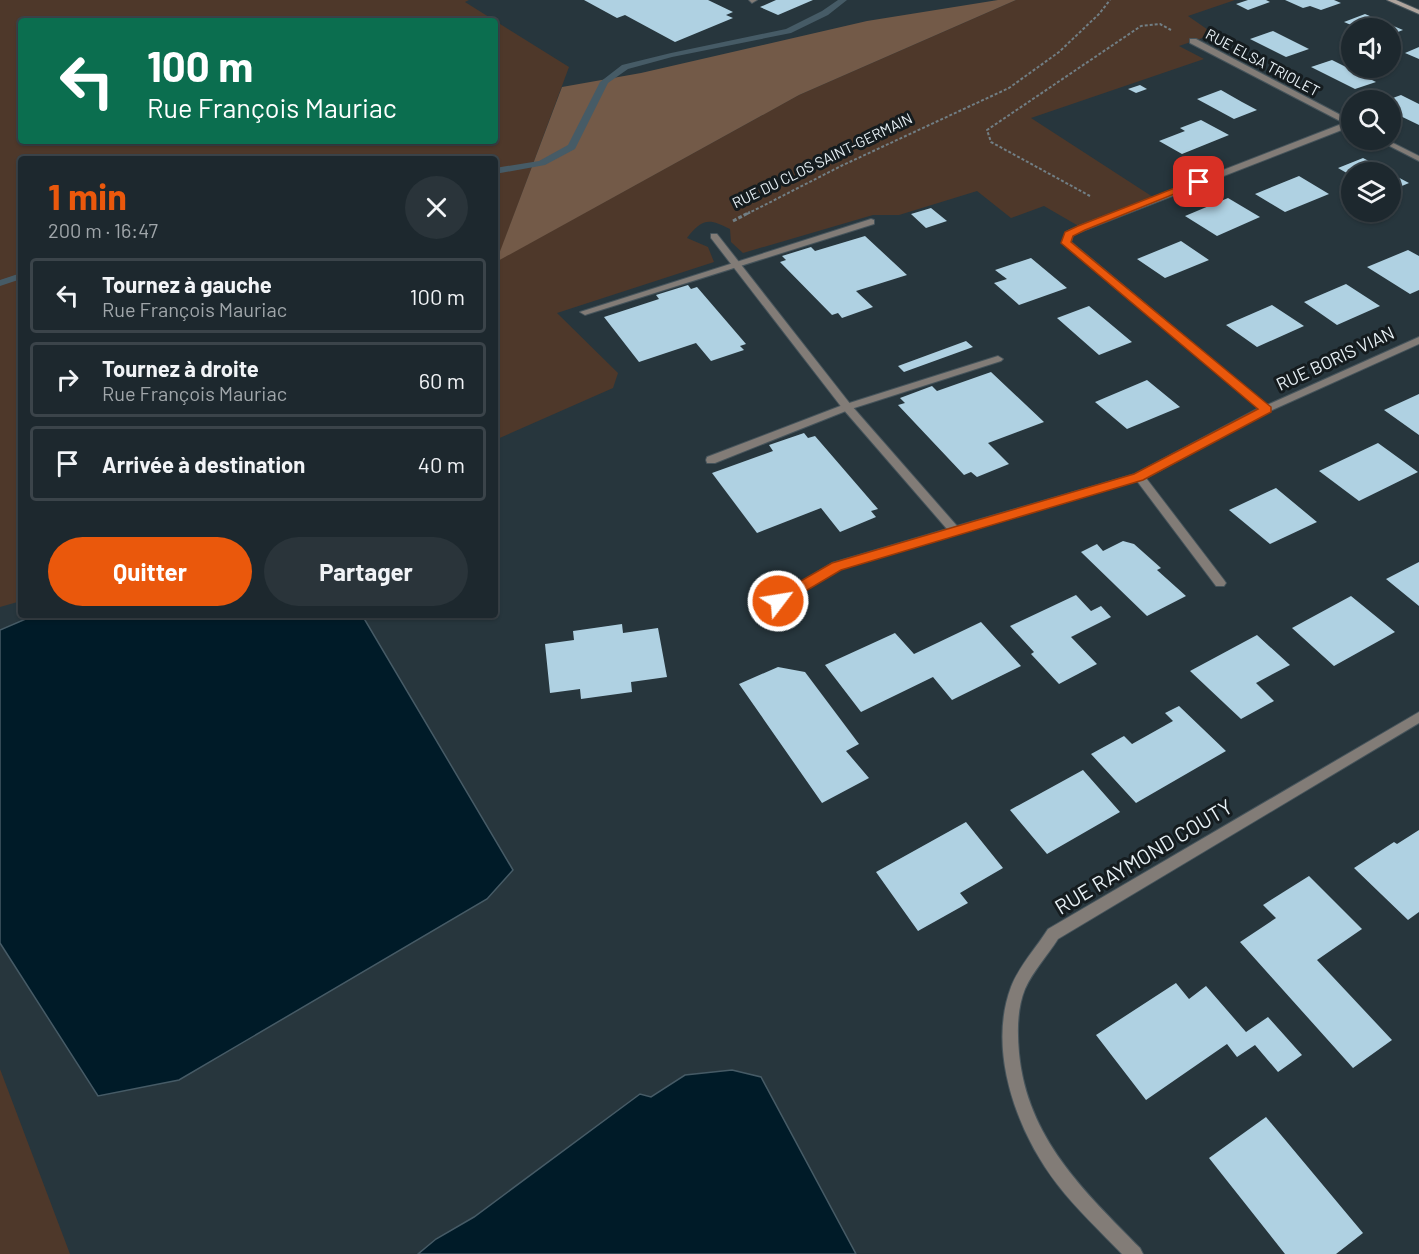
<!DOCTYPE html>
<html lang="fr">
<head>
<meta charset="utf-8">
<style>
	:root { --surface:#1d282e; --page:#2a343a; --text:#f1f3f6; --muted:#a0a6aa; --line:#3b444a; --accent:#ea580c }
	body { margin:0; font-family:Barlow,sans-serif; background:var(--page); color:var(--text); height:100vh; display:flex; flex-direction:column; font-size:22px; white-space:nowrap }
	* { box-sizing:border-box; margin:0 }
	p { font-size:20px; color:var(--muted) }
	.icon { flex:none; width:33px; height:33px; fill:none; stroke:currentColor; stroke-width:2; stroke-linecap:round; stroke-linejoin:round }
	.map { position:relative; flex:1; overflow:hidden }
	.sheet { position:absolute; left:18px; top:156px; width:480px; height:462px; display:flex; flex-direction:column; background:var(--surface); border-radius:6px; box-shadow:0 2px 4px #0004,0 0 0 2px var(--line) }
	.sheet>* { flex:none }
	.top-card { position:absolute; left:18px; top:18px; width:480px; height:126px; border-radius:6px; box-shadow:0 2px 4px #0004,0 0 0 2px var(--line); background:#0b6e4f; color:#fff; overflow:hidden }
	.fabs { position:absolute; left:1341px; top:18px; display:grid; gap:12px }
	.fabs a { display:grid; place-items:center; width:60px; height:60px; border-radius:50%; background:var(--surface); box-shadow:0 2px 4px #0004,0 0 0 2px var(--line); font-size:30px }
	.pin { position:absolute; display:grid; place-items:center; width:51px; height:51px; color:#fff; margin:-26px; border-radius:12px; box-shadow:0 3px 9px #0006 }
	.me { position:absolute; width:66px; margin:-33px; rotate:59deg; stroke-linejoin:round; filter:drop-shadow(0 0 4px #0008) }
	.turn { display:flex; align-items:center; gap:21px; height:126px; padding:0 30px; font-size:27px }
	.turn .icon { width:78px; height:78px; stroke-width:2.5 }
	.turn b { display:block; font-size:42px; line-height:51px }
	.round { display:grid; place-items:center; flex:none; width:63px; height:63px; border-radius:32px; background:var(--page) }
	.overview { display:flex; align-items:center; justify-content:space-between; height:102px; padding:0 30px }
	h1 { font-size:36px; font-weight:700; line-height:45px; color:var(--accent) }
	.button { display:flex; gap:12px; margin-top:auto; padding:12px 30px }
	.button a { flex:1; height:69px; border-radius:36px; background:var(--accent); color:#fff; font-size:24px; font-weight:700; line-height:69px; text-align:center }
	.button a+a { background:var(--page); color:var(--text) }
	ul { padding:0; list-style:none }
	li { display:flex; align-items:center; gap:18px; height:75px; margin:0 12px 9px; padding:0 18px; border:3px solid var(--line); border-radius:6px }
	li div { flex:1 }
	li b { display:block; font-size:22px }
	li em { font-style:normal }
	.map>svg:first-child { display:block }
	.green { fill:#4e382a; fill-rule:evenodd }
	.forest { fill:#735a48 }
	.water { fill:#001b28; stroke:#465b66; stroke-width:1.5 }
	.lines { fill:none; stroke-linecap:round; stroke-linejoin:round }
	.stream { fill:#465b66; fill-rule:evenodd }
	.building { fill:#afd1e2 }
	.service-casing { stroke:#46545b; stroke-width:2 }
	.minor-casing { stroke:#46545b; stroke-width:2 }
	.secondary-casing { stroke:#46545b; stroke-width:2 }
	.path-far1 { stroke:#717e84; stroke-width:2; stroke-dasharray:3 2; stroke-linecap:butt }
	.path { stroke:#717e84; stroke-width:3; stroke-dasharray:4 2; stroke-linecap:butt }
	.service { fill:#827c77; fill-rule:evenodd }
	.minor { fill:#827c77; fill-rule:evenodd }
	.secondary { fill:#afa49d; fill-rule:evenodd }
	.route { fill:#ea580c; stroke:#983908; stroke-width:1.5 }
	.labels { text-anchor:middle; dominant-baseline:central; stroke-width:6; stroke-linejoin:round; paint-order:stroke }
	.far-street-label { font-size:15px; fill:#e8f1f6; stroke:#151c1f }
	.street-label { font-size:18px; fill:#e8f1f6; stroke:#151c1f }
	.near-street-label { font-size:21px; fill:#e8f1f6; stroke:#151c1f }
</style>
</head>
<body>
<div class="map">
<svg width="1419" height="1254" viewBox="0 0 1419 1254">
	<rect width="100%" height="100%" fill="#27363d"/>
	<path class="green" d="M0 0H469L465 2 569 67 497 261 799 95 1016 0H1235L1188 16 1214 34 1179 46 1204 59 1031 118 1156 199 1082 228 1044 206 1011 218 977 191 899 215H873L743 253 731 242 730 229C709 218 702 218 687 238L708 247 714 262 557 313 618 373 613 388 495 440V159H21V601L0 607ZM21 21H495V141H21Z
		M0 1069 70 1254H0Z"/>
	<path class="forest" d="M998 0H1016L799 95 496 262 562 87 641 73 867 21Z"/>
	<path class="water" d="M35 615H362L513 870 487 899 179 1080 98 1096 0 943V630Z
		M732 1070 761 1077 856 1254H418L436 1239 474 1217 640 1094 651 1097 685 1075Z"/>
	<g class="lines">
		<path class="stream" d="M838 0H847L828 15 791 33 672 57 628 69 608 83 575 149 545 165 495 174V168L539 161 568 145 600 82 622 65 671 53 786 29 822 11Z
			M21 273V279L0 286V280Z"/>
	</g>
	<path class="building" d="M584 0H708L733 12 726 15 733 18 675 42 625 15 617 18Z
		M776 0H813L778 15 760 7Z
		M1248 0H1266L1270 2 1248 10 1236 4Z
		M1285 0H1334L1341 3 1321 10 1310 6 1303 8Z
		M1365 14 1403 30 1390 35V28H1358L1344 22Z
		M1273 31 1309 49 1286 57 1250 39Z
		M1419 47V59L1405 53Z
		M1332 60 1376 82 1355 89 1311 67Z
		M1140 85 1147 89 1136 93 1128 89Z
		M1221 90 1242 102 1257 110 1234 119 1197 99Z
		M1401 95 1419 104V125L1390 111V99Z
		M1201 120 1229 135 1182 154 1159 141 1185 131 1180 128Z
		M1363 158 1390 172H1352V176L1338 168Z
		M1390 173 1409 183 1390 191Z
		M1299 176 1329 194 1285 212 1255 194Z
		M1228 198 1260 217 1217 236 1185 216Z
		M931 208 947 221 926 228 911 214Z
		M865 236 907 275 856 291 873 307 842 318 838 313 832 315 780 262 786 260 782 256 811 247 815 251Z
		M1181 241 1209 260 1165 278 1137 259Z
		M1408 250 1419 256V290L1410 294 1367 267Z
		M1031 258 1067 288 1019 305 994 283 1007 279 995 270Z
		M1346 284 1380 306 1337 325 1304 302Z
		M688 285 691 289 697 287 746 344 740 346 744 350 711 361 696 343 639 362 604 317 659 299 656 295Z
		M1272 305 1304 326 1257 347 1226 325Z
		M1089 306 1132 342 1099 355 1057 318Z
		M966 341 973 347 904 372 898 366Z
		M991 372 1044 422 988 443 1009 464 977 477 971 472 964 475 898 405 905 403 900 398 932 386 937 391Z
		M1147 380 1180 407 1127 429 1095 402Z
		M1419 394V435L1384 410Z
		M804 433 808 438 815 436 878 509 871 511 876 517 840 532 821 508 757 533 712 473 773 451 769 445Z
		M1378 443 1418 472 1359 501 1319 471Z
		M1276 488 1317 522 1270 544 1229 510Z
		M1123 541 1134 544 1161 568 1157 570 1186 596 1147 616 1081 552 1097 544 1103 551Z
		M1419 562V606L1386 579Z
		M1076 595 1091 611 1101 606 1111 617 1071 637 1097 664 1059 684 1031 654 1034 652 1010 626Z
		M1351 596 1395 632 1334 666 1292 628Z
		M981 622 1021 666 952 700 933 677 861 712 825 665 895 633 914 654Z
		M622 624 623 633 658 628 667 677 631 682 632 692 581 699 580 689 550 693 545 644 574 640 573 631Z
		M1257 635 1290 665 1256 683 1274 701 1241 719 1190 671Z
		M778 667 805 672 859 744 846 751 869 778 822 803 739 684Z
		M1179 706 1226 751 1136 803 1091 754 1124 736 1132 744 1173 721 1165 713Z
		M1083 770 1120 812 1047 854 1010 810Z
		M966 822 1003 868 960 893 968 903 918 931 876 872Z
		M1419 830V912L1408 920 1354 868 1394 842 1397 844Z
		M1309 876 1362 929 1317 960 1392 1040 1353 1068 1240 942 1276 918 1263 905Z
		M1176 983 1189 999 1206 986 1246 1032 1268 1017 1302 1055 1278 1072 1255 1045 1237 1057 1227 1044 1146 1100 1096 1035Z
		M1266 1117 1363 1233 1336 1254H1285L1209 1158Z"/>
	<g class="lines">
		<defs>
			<path id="service" d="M749 0H757L752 3Z
				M871 219 874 220V224L588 314 585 315 580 312Z
				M998 356 1003 359 1001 361 851 409 715 463H707L706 460 707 457 843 405Z"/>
			<path id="minor" d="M1190 39H1196L1352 121V126L1085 230 1073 235 1071 242 1267 405 1419 337V344L1270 411 1146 478 1224 580 1226 583 1224 586H1216L1137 481 840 569 782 604H774L772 601 774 598 832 563 947 529 843 409 711 238V234H717L851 405 957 526 1135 474 1259 408 1062 243 1066 232 1079 226 1344 123 1190 43Z
				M1378 140H1387L1419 156V161Z
				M1419 712V723L1058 939C1048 955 1033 971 1025 989 1017 1009 1017 1031 1019 1053 1027 1138 1084 1191 1140 1248L1143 1254H1122C1100 1231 1076 1209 1057 1184 1017 1132 987 1051 1011 987 1019 966 1036 948 1048 929Z"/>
			<path id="secondary" d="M1387 0H1396L1419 10V14Z"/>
		</defs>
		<use href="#service" class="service-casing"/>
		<use href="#minor" class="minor-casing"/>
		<use href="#secondary" class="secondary-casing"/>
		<path class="path-far1" d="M1090 196 991 142 987 130 1141 26 1160 24 1171 30
			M747 214 841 166 1009 88 1059 52 1099 14 1110 0"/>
		<path class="path" d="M733 221 750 212"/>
		<use href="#service" class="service"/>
		<use href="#minor" class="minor"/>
		<use href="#secondary" class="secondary"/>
	</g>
	<path class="route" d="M1195 180 1204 182 1085 230 1073 236 1071 242 1271 407V412L1143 480 841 570 782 605H773L771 601 773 597 832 563 1134 474 1258 409 1061 243 1065 232 1078 226Z"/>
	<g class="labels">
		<g class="far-street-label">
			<text transform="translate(1263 62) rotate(28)">RUE ELSA TRIOLET</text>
			<text transform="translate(822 160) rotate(-26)">RUE DU CLOS SAINT-GERMAIN</text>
		</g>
		<g class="street-label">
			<text transform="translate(1335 358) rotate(-25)">RUE BORIS VIAN</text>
		</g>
		<g class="near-street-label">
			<text transform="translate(1143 856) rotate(-31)">RUE RAYMOND COUTY</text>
		</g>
	</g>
</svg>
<div class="fabs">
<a><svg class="icon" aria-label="sound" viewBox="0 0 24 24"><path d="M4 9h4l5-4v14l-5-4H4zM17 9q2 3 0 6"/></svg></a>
<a><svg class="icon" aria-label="search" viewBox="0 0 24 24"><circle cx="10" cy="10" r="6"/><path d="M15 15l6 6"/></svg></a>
<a><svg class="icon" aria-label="layers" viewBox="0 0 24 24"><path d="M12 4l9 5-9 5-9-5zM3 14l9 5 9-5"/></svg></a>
</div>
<div class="pin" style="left:1199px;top:182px;background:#d93025"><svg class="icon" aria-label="arrive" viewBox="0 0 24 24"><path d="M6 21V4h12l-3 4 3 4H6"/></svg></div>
<svg class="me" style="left:778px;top:601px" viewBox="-20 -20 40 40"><circle r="17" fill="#ea580c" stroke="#fff" stroke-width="3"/><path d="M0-11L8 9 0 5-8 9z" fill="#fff"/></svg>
<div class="top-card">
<div class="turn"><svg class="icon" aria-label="left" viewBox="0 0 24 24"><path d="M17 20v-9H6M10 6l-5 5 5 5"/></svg><div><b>100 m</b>Rue François Mauriac</div></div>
</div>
<section class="sheet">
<div class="overview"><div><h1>1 min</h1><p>200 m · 16:47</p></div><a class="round"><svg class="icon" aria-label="close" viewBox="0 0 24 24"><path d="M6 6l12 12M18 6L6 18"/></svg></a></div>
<ul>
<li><svg class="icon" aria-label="left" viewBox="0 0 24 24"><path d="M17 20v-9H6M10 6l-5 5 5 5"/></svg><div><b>Tournez à gauche</b><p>Rue François Mauriac</p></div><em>100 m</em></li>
<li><svg class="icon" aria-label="right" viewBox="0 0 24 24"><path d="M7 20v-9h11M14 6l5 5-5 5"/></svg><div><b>Tournez à droite</b><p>Rue François Mauriac</p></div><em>60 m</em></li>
<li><svg class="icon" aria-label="arrive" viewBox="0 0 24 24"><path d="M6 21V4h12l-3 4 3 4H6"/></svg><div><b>Arrivée à destination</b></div><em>40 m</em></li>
</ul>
<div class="button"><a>Quitter</a><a>Partager</a></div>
</section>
</div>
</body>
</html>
